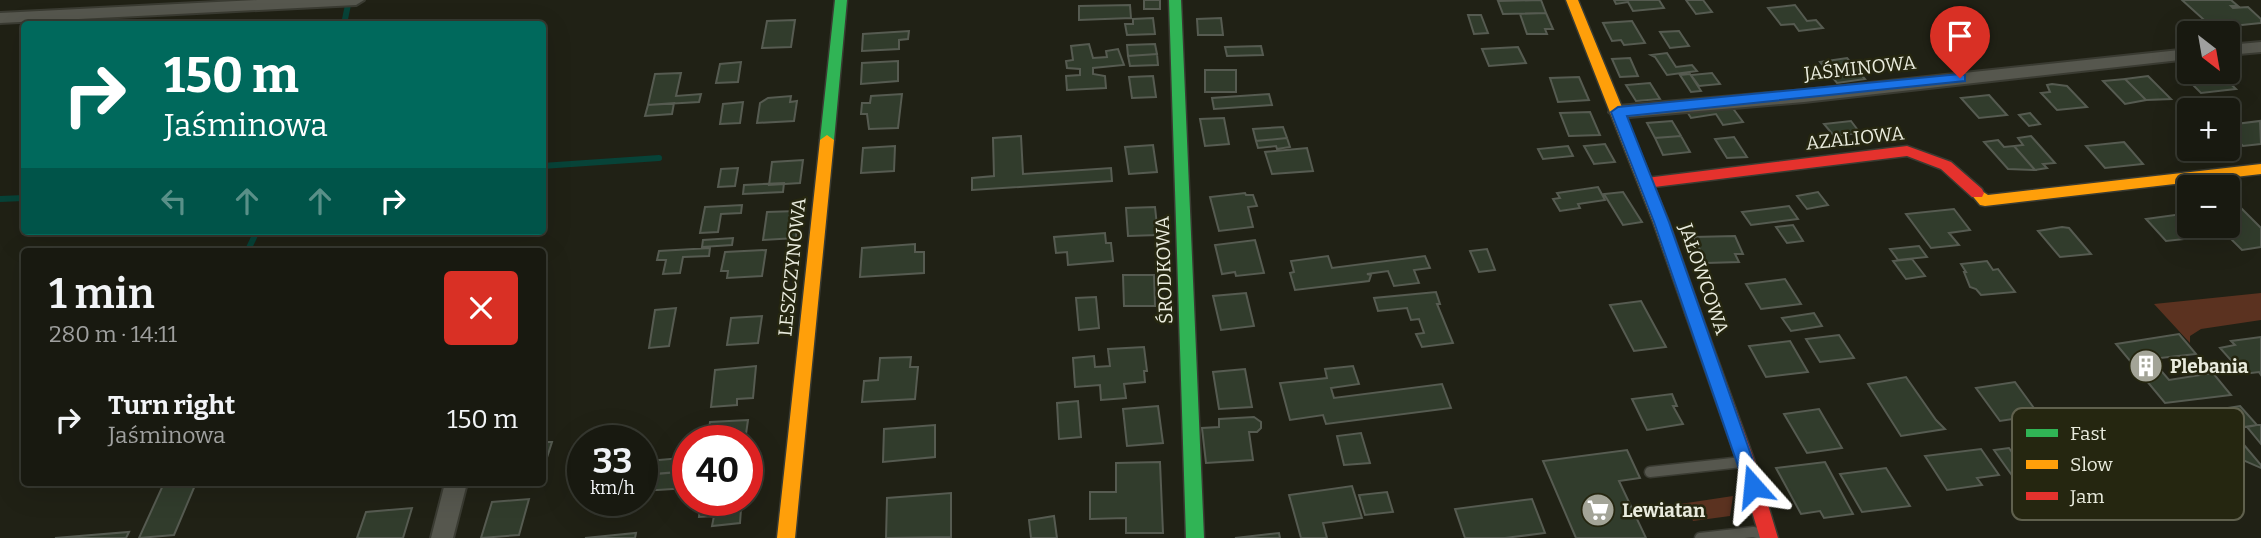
<!DOCTYPE html>
<html lang="en">
<head>
<meta charset="utf-8">
<style>
	:root { --surface:#181910; --page:#25261e; --text:#f1f3f6; --muted:#9fa09f; --line:#363830 }
	body { margin:0; font-family:Bitter,serif; background:var(--page); color:var(--text); height:100vh; display:flex; flex-direction:column; font-size:26px; white-space:nowrap }
	* { box-sizing:border-box; margin:0 }
	p { font-size:23px; color:var(--muted) }
	.icon { flex:none; width:38px; height:38px; fill:none; stroke:currentColor; stroke-width:2; stroke-linecap:round; stroke-linejoin:round }
	.map { position:relative; flex:1; overflow:hidden }
	.panel { position:absolute; left:21px; top:248px; width:525px; height:238px; display:flex; flex-direction:column; background:var(--surface); border-radius:7px; box-shadow:0 7px 28px #0002,0 0 0 2px var(--line) }
	.panel>* { flex:none }
	.guide { position:absolute; left:21px; top:21px; width:525px; height:214px; border-radius:7px; box-shadow:0 7px 28px #0002,0 0 0 2px var(--line); background:#00695c; color:#fff; overflow:hidden }
	.needle { width:46px; rotate:149deg }
	.buttons { position:absolute; left:2177px; top:21px; display:grid; gap:14px }
	.buttons a { display:grid; place-items:center; width:63px; height:63px; border-radius:7px; background:var(--surface); box-shadow:0 7px 28px #0002,0 0 0 2px var(--line); font-size:35px }
	.speed { position:absolute; left:567px; top:425px; display:flex; gap:14px; font-size:35px; font-weight:700; text-align:center }
	.speed>* { display:grid; place-content:center; width:91px; height:91px; border-radius:50%; background:var(--surface); box-shadow:0 7px 28px #0002,0 0 0 2px var(--line); line-height:1 }
	.speed small { font-size:18px; font-weight:400 }
	.speed .limit { border:10px solid #d22; background:#fff; color:#111 }
	.pin { position:absolute; display:grid; place-items:center; width:60px; height:60px; color:#fff; margin:-72px -30px; border-radius:50% 50% 50% 0; rotate:-45deg; box-shadow:0 0 7px #0007 }
	.pin .icon { rotate:45deg }
	.me { position:absolute; width:77px; margin:-38px; rotate:342deg; stroke-linejoin:round; filter:drop-shadow(0 0 5px #0008) }
	.turn { display:flex; align-items:center; gap:24px; height:147px; padding:0 28px; font-size:32px }
	.turn .icon { width:91px; height:91px; stroke-width:2.5 }
	.turn b { display:block; font-size:49px; line-height:60px }
	.lanes { display:flex; align-items:center; height:66px; padding:0 28px; background:#0003; justify-content:center; gap:35px; direction:ltr }
	.lanes .off { opacity:.35 }
	.round { display:grid; place-items:center; flex:none; width:74px; height:74px; border-radius:7px; background:var(--page) }
	.head { display:flex; align-items:center; justify-content:space-between; height:119px; padding:0 28px }
	h1 { font-size:42px; font-weight:600; line-height:52px }
	ul { padding:0; list-style:none }
	li { display:flex; align-items:center; gap:21px; height:105px; padding:0 28px }
	li div { flex:1 }
	li b { display:block; font-size:26px }
	li em { font-style:normal }
	.map>svg:first-child { display:block }
	.green { fill:#5b3220 }
	.lines { fill:none; stroke-linecap:round; stroke-linejoin:round }
	.stream { stroke:#074338; stroke-width:6 }
	.building { fill:#313c2c; stroke:#565b51; stroke-width:2 }
	.lane-casing { stroke:#3a3b32; stroke-width:13 }
	.street-casing { stroke:#3a3b32; stroke-width:4 }
	.fast-casing { stroke:#3a3b32; stroke-width:3 }
	.slow-casing { stroke:#3a3b32; stroke-width:3 }
	.jam-casing { stroke:#3a3b32; stroke-width:3 }
	.lane { stroke:#56574e; stroke-width:10 }
	.street { fill:#56574e; fill-rule:evenodd }
	.fast { fill:#30b455; fill-rule:evenodd }
	.slow { fill:#ff9f0a; fill-rule:evenodd }
	.jam { fill:#e5322d; fill-rule:evenodd }
	.route { fill:#1a73e8; stroke:#114b97; stroke-width:2 }
	.labels { text-anchor:middle; dominant-baseline:central; stroke-width:5; stroke-linejoin:round; paint-order:stroke }
	.street-label { font-size:19px; fill:#e9ebdd; stroke:#252610 }
	.poi-label { font-size:19px; font-weight:bold; fill:#e9ebdd; stroke:#252610; text-anchor:start }
	.key { fill:#252610; stroke:#60614e; stroke-width:2 }
	.key-label { font-size:19px; fill:#e9ebdd }
</style>
</head>
<body>
<div class="map">
<svg width="2261" height="538" viewBox="0 0 2261 538">
	<rect width="100%" height="100%" fill="#202115"/>
	<path class="green" d="M2261 293V320L2201 329 2190 336V343L2154 304Z
		M1733 496 1730 516 1693 521 1690 513 1684 514 1680 504Z"/>
	<g class="lines">
		<path class="stream" d="M344 24 349 0
			M542 166 659 158
			M0 199 24 198
			M247 252 257 231"/>
	</g>
	<path class="building" d="M1144 0H1160V9H1144Z
		M1541 0 1546 13 1503 14 1498 1Z
		M1614 0H1659L1664 8 1633 11 1628 2 1616 4Z
		M1686 0H1703L1712 12 1696 14Z
		M2182 0H2231L2238 6H2231L2233 8 2248 7 2261 19V23L2213 28Z
		M1130 5 1131 18 1079 20V6Z
		M1795 5 1807 21 1816 20 1823 28 1799 31 1794 24 1781 25 1768 8Z
		M1546 13 1553 29H1545L1547 34H1527L1520 14Z
		M1468 15H1481L1488 33 1474 34Z
		M1153 18 1155 34 1127 35 1125 24H1133V19Z
		M1221 18 1223 35H1198L1197 19Z
		M795 20 791 47 762 48 767 21Z
		M1632 21 1645 43 1624 45 1621 40 1612 41 1603 23Z
		M909 31 908 39 899 40V49L862 51 863 34Z
		M1679 31 1689 46 1670 48 1660 32Z
		M1089 44 1093 58 1107 57 1106 51 1118 49 1124 65 1093 68V74L1105 76 1106 88 1067 90 1066 76 1080 75V69L1067 68 1066 61 1073 60 1071 46Z
		M1155 44 1157 54 1128 56 1127 45Z
		M1261 46 1263 55 1227 56 1225 47Z
		M1518 47 1526 63 1489 66 1482 49Z
		M1667 53 1676 67 1692 65 1697 71 1667 75 1655 57 1651 55Z
		M1157 54 1158 65 1130 66 1128 56Z
		M1630 58 1638 76 1620 77 1612 59Z
		M1847 58 1865 79 1837 83 1820 62Z
		M898 61V81L861 84 862 63Z
		M741 62 738 82 716 83 720 64Z
		M1205 70H1236V92H1205Z
		M2189 70 2218 72 2236 89 2201 93 2179 71Z
		M681 73 676 96 701 94 699 102 648 105 655 74Z
		M1712 73 1720 84 1699 86 1691 75Z
		M1690 74 1701 91 1691 92 1680 75Z
		M1153 76 1156 97 1132 98 1129 77Z
		M2148 76 2171 99 2146 100 2125 79Z
		M1579 77 1589 100 1558 102 1550 78Z
		M2125 79 2146 100 2125 104 2103 81Z
		M1650 83 1660 99 1636 101 1626 85Z
		M2052 84 2067 86 2087 107 2057 110 2041 93 2050 92 2047 85Z
		M902 94 898 128 869 129 867 114H861L862 103H870L871 96Z
		M1269 94 1272 105 1214 109 1212 98Z
		M1989 95 2007 115 1979 118 1961 98Z
		M791 96 790 102 797 101 794 121 757 123 760 103 768 98Z
		M743 102 740 123 720 124 723 104Z
		M674 103 672 114 645 116 648 105Z
		M1729 103 1743 122 1723 125 1716 114 1691 118 1686 110Z
		M1590 112 1600 135 1569 136 1560 113Z
		M2030 113 2040 124 2029 126 2019 115Z
		M1224 118 1229 144 1205 146 1200 119Z
		M1672 121 1681 136 1655 138 1647 123Z
		M1851 121 1860 133 1834 136 1824 124Z
		M2260 121 2261 144 2243 146 2228 131V125Z
		M1283 127 1287 138 1256 141 1253 129Z
		M1021 136 1023 174 1111 168 1112 181 972 190V178L994 176 993 138Z
		M1681 136 1690 152 1663 155 1655 138Z
		M2031 136 2055 163 2043 164 2047 168 2035 170 2014 146 2023 145 2018 138Z
		M1734 137 1747 157 1727 158 1715 139Z
		M1287 138 1290 147 1277 149 1276 146 1258 148 1256 141Z
		M1998 140 2004 147 2014 146 2035 170 2008 169 1984 142Z
		M2124 142 2143 164 2105 168 2086 146Z
		M1605 144 1615 162 1594 164 1584 146Z
		M1153 145 1157 172 1129 174 1125 147Z
		M895 146 894 171 861 173 863 148Z
		M1568 146 1573 156 1543 159 1538 149Z
		M1307 148 1313 171 1272 174 1265 152Z
		M803 160 800 183 769 185 772 162Z
		M738 168 735 186 718 187 721 169Z
		M784 183 783 192 743 194 744 185Z
		M1598 187 1605 200 1578 204 1580 208 1560 211 1553 199 1560 198 1557 193Z
		M1623 192 1642 222 1623 225 1604 194Z
		M1818 192 1828 205 1807 209 1797 196Z
		M1245 193 1246 195H1253L1257 206 1248 207 1253 227 1219 231 1210 197Z
		M2236 203 2261 228V247L2242 250 2218 226H2228V204Z
		M742 205 741 213 721 214 718 232 700 233 705 207Z
		M1789 206 1798 219 1751 225 1742 212Z
		M1155 207 1158 235 1128 236 1126 208Z
		M1954 209 1970 230 1949 233 1959 245 1931 248 1906 214Z
		M797 211 796 238 763 240 767 212Z
		M2182 214 2189 226H2193L2203 237 2166 241 2146 219Z
		M1793 225 1803 241 1787 243 1776 227Z
		M2062 227 2069 228 2091 254 2060 257 2038 231Z
		M1105 233 1106 243H1111L1113 261 1068 265 1067 252 1056 253 1054 237Z
		M1735 236 1743 254H1735L1739 262 1706 263 1694 237Z
		M733 238 732 245 702 247 703 240Z
		M1255 240 1264 273 1236 276 1235 272 1222 274 1215 245Z
		M915 244V252H924V273L860 277 862 248Z
		M1919 246 1927 257 1898 260 1890 249Z
		M710 248 709 256 683 257 680 273 663 274 666 260H657L659 251Z
		M1487 249 1495 270 1479 272 1470 251Z
		M766 250 762 276 727 278 728 271H721L725 252Z
		M1328 256 1332 268 1425 256 1430 268 1414 270 1419 283 1394 286 1388 271 1367 274 1371 275 1369 281 1295 290 1290 273 1294 272 1291 261Z
		M1912 259 1925 276 1906 279 1893 261Z
		M1987 261 1993 270 1998 269 2015 292 1981 295 1976 289 1970 287 1964 272H1966L1961 264Z
		M1123 275H1154L1155 306H1124Z
		M1785 279 1801 304 1761 309 1746 284Z
		M1436 292 1440 304H1437L1453 343 1422 347 1416 334 1424 333 1419 319 1411 320 1407 308 1378 311 1374 298Z
		M1246 293 1254 326 1221 330 1213 296Z
		M1096 297 1099 328 1079 330 1076 298Z
		M1641 301 1666 347 1634 351 1610 305Z
		M676 308 669 346 649 348 655 310Z
		M1814 313 1822 326 1791 331 1782 318Z
		M762 316 758 343 727 345 731 318Z
		M2179 334 2196 354 2151 359 2169 380 2213 373 2231 395 2165 403 2116 344Z
		M1839 335 1854 358 1820 362 1806 339Z
		M2261 337V375L2259 372 2243 374 2220 348 2235 345 2231 341Z
		M1790 341 1808 372 1766 377 1749 346Z
		M1144 347 1147 371H1144L1145 382 1124 384 1126 398 1101 400 1100 385 1075 387 1073 358 1094 356 1095 367 1110 366 1108 349Z
		M911 357 910 367H918L915 399 862 402 864 381 878 380 880 358Z
		M756 366 753 398 737 399V405L711 407 715 370Z
		M1353 366 1359 384 1331 388 1334 398 1442 384 1451 408 1326 424 1323 415 1290 420 1280 383 1327 378 1325 369Z
		M1245 369 1252 407 1219 409 1213 372Z
		M1906 377 1936 420 1945 429 1901 436 1868 384Z
		M2015 382 2039 415 2000 421 1976 388Z
		M1672 394 1677 406H1673L1683 424 1647 430 1632 399Z
		M1078 401 1081 437 1059 439 1057 403Z
		M1158 406 1163 443 1127 446 1123 409Z
		M2240 406 2257 425 2244 427 2228 408Z
		M1819 409 1842 448 1807 453 1784 414Z
		M1254 417 1261 422V428L1257 432H1249L1253 460 1206 463 1202 428 1219 427V419Z
		M748 420 745 441H707L710 422Z
		M935 425V457L883 462 884 429Z
		M2257 425H2261V444L2247 427Z
		M1361 433 1370 463 1344 465 1337 436Z
		M2239 439 2261 465V468L2204 443Z
		M542 442H552L542 473Z
		M2009 448 2024 469 2031 479 2016 481 1994 450Z
		M1981 449 1999 475 1977 478 1982 485 1947 490 1925 456Z
		M1627 450 1640 478 1619 481 1646 538H1576L1543 461Z
		M681 458 679 472 646 475 648 461Z
		M1160 462 1163 533H1126V518L1090 519V492H1116V463Z
		M1825 462 1853 514 1824 518 1820 511 1801 514 1776 468Z
		M1886 468 1910 506 1862 512 1840 474Z
		M688 471V488L642 491V475Z
		M164 483H196L174 535 139 538Z
		M1352 486 1362 518 1323 523 1327 538H1301L1289 495Z
		M1387 492 1393 512 1365 515 1359 495Z
		M951 493V537L886 538 887 498Z
		M529 499 519 535 481 538 492 502Z
		M1532 499 1545 533 1505 538H1465L1455 509Z
		M701 500H735L734 510 741 509 740 523 712 526 714 516 699 517Z
		M412 508 403 538H357L366 512Z
		M1054 516 1057 538H1031L1029 520Z
		M129 532 126 538H55Z
		M636 533 635 538H585Z
		M1279 533 1280 538H1235Z"/>
	<g class="lines">
		<defs>
			<path id="lane" d="M1650 472 1742 462
				M1700 538 1753 532 1762 534"/>
			<path id="street" d="M257 0H364L356 5 0 23V13Z
				M2261 42V52L2228 55V45Z
				M2189 49V59L1804 102 1618 118 1609 112 1618 106 1804 90Z
				M445 483H467L453 538H431Z"/>
			<path id="fast" d="M835 0H847L834 140 827 145 820 140Z
				M1169 0H1181L1204 538H1186Z"/>
			<path id="slow" d="M1566 0H1578L1669 222 1701 313 1699 318H1687L1685 313 1653 222Z
				M827 135 834 140 795 538H777L820 140Z
				M2261 164V174L1985 206 1980 205 1970 193 1977 188 1988 195Z"/>
			<path id="jam" d="M1907 146 1951 162 1982 189 1984 193 1982 197H1972L1941 169 1907 156 1646 188 1639 183 1646 178Z
				M1693 307 1699 308 1701 313 1755 462 1778 538H1760L1737 462 1685 313 1687 308Z"/>
		</defs>
		<use href="#lane" class="lane-casing"/>
		<use href="#street" class="street-casing"/>
		<use href="#fast" class="fast-casing"/>
		<use href="#slow" class="slow-casing"/>
		<use href="#jam" class="jam-casing"/>
		<use href="#lane" class="lane"/>
		<use href="#street" class="street"/>
		<use href="#fast" class="fast"/>
		<use href="#slow" class="slow"/>
		<use href="#jam" class="jam"/>
	</g>
	<path class="route" d="M1960 74 1965 75V81L1627 116 1669 222 1762 486 1760 492 1753 494 1747 492 1654 222 1611 112 1618 107Z"/>
	<defs>
		<symbol id="building-disc" viewBox="-11 -11 22 22"><circle r="9.5" fill="#a3a497" stroke="#252610"/><path d="M-4-6H4V6H1V3H-1V6H-4ZM-2.5-4.3h1.7v1.8h-1.7ZM.8-4.3h1.7v1.8H.8ZM-2.5-1h1.7V.8h-1.7ZM.8-1h1.7V.8H.8Z" fill="#fff"/></symbol>
		<symbol id="supermarket-disc" viewBox="-11 -11 22 22"><circle r="9.5" fill="#a3a497" stroke="#252610"/><path d="M-6-5.5h2.5l.6 2H6L4.5 2H-2.5L-4.4-4H-6ZM-1.5 3.2a1.3 1.3 0 1 0 .1 0ZM3 3.2a1.3 1.3 0 1 0 .1 0Z" fill="#fff"/></symbol>
	</defs>
	<g fill-rule="evenodd">
		<use href="#building-disc" x="2127" y="347" width="38" height="38"/>
		<use href="#supermarket-disc" x="1579" y="491" width="38" height="38"/>
	</g>
	<g class="labels">
		<g class="street-label">
			<text transform="translate(1860 68) rotate(-6)">JAŚMINOWA</text>
			<text transform="translate(1855 138) rotate(-6)">AZALIOWA</text>
			<text transform="translate(792 267) rotate(-84)">LESZCZYNOWA</text>
			<text transform="translate(1164 270) rotate(-92)">ŚRODKOWA</text>
			<text transform="translate(1704 279) rotate(71)">JAŁOWCOWA</text>
		</g>
		<g class="poi-label">
			<text x="2170" y="366">Plebania</text>
			<text x="1622" y="510">Lewiatan</text>
		</g>
	</g>
	<rect x="2012" y="408" width="232" height="112" rx="10" class="key"/>
	<rect x="2026" y="429" width="32" height="8" fill="#30b455"/>
	<rect x="2026" y="460" width="32" height="9" fill="#ff9f0a"/>
	<rect x="2026" y="492" width="32" height="8" fill="#e5322d"/>
	<g class="key-label">
		<text x="2070" y="440">Fast</text>
		<text x="2070" y="471">Slow</text>
		<text x="2070" y="503">Jam</text>
	</g>
</svg>
<div class="buttons">
<a><svg class="needle" viewBox="-14 -14 28 28"><path d="M0-13l5 13h-10z" fill="#e53935"/><path d="M0 13l5-13h-10z" fill="#9fa09f"/></svg></a>
<a>+</a>
<a>−</a>
</div>
<div class="speed"><div>33<small>km/h</small></div><div class="limit">40</div></div>
<div class="pin" style="left:1960px;top:78px;background:#d93025"><svg class="icon" aria-label="arrive" viewBox="0 0 24 24"><path d="M6 21V4h12l-3 4 3 4H6"/></svg></div>
<svg class="me" style="left:1753px;top:486px" viewBox="-20 -20 40 40"><path d="M0-17L14 15 0 8-14 15z" fill="#1a73e8" stroke="#fff" stroke-width="4"/></svg>
<div class="guide">
<div class="turn"><svg class="icon" aria-label="right" viewBox="0 0 24 24"><path d="M7 20v-9h11M14 6l5 5-5 5"/></svg><div><b>150 m</b>Jaśminowa</div></div>
<div class="lanes"><svg class="icon off" aria-label="left" viewBox="0 0 24 24"><path d="M17 20v-9H6M10 6l-5 5 5 5"/></svg><svg class="icon off" aria-label="ahead" viewBox="0 0 24 24"><path d="M12 20V5M6 11l6-6 6 6"/></svg><svg class="icon off" aria-label="ahead" viewBox="0 0 24 24"><path d="M12 20V5M6 11l6-6 6 6"/></svg><svg class="icon" aria-label="right" viewBox="0 0 24 24"><path d="M7 20v-9h11M14 6l5 5-5 5"/></svg></div>
</div>
<section class="panel">
<div class="head"><div><h1>1 min</h1><p>280 m · 14:11</p></div><a class="round" style="background:#d93025;color:#fff"><svg class="icon" aria-label="close" viewBox="0 0 24 24"><path d="M6 6l12 12M18 6L6 18"/></svg></a></div>
<ul>
<li><svg class="icon" aria-label="right" viewBox="0 0 24 24"><path d="M7 20v-9h11M14 6l5 5-5 5"/></svg><div><b>Turn right</b><p>Jaśminowa</p></div><em>150 m</em></li>
</ul>
</section>
</div>
</body>
</html>
